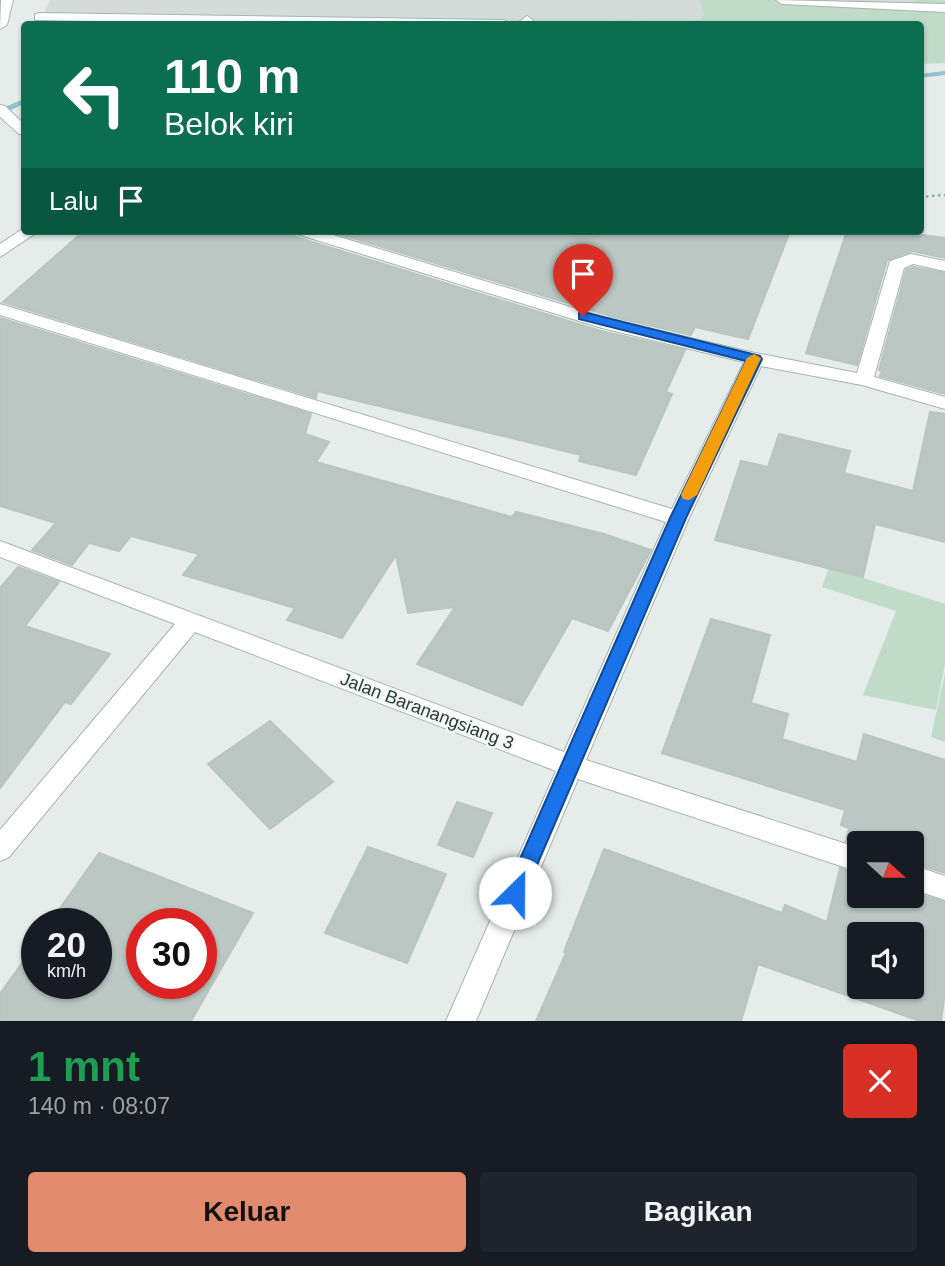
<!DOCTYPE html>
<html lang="id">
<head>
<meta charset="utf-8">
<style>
	:root { --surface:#171b24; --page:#20242c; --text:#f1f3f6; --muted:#9ea1a6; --accent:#e28a6d }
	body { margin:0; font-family:Helvetica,sans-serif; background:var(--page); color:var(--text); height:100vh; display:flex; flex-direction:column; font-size:26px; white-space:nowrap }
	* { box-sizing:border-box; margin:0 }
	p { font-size:23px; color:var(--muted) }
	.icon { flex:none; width:38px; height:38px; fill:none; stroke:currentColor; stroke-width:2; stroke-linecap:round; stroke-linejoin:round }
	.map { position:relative; height:1021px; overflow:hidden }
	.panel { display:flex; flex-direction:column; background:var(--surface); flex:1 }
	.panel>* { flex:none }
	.guide { position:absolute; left:21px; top:21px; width:903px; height:214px; border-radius:7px; box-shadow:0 2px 5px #0004; background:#0b6e4f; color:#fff; overflow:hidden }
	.needle { width:46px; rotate:111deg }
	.buttons { position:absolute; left:847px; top:831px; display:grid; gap:14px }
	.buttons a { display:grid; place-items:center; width:77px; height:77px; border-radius:7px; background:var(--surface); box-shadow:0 2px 5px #0004; font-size:35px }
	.speed { position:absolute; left:21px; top:908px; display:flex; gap:14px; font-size:35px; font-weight:700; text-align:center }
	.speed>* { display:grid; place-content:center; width:91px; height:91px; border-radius:50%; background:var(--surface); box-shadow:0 2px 5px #0004; line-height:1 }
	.speed small { font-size:18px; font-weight:400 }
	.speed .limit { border:10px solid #d22; background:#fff; color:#111 }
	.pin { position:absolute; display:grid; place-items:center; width:60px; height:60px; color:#fff; margin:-72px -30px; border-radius:50% 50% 50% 0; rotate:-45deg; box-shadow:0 0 7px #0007 }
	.pin .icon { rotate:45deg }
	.me { position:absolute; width:77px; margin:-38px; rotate:23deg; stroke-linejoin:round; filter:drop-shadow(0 0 5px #0008) }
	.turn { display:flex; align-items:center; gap:24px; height:147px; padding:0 28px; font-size:32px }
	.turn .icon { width:91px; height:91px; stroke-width:2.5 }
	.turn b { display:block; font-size:49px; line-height:60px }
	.then { display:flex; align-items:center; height:66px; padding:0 28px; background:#0003; gap:14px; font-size:26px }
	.round { display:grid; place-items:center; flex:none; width:74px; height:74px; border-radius:7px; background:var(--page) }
	.head { display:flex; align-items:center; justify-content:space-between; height:119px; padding:0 28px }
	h1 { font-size:42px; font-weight:600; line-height:52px; color:#1e9e55 }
	.action { display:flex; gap:14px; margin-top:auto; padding:14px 28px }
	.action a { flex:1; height:80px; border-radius:7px; background:var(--accent); color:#111; font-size:28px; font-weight:600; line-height:80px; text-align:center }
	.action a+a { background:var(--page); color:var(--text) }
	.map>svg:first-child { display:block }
	.built { fill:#d3dcd8 }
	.green { fill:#c0dbc8 }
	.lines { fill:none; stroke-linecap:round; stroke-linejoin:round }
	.stream { fill:#94c2cb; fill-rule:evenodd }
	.building { fill:#bac7c2; stroke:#b8c5c0; stroke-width:2; fill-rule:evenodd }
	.service-casing { stroke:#a8b4b0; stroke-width:2 }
	.minor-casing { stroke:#a8b4b0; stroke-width:2 }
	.path { stroke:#89aca1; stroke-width:2.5; stroke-dasharray:2.5 3.5; stroke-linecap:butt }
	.service { fill:#fff; fill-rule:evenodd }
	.minor { fill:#fff; fill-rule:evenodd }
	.route { fill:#1a73e8; stroke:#114b97; stroke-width:2 }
	.slow { fill:#f59e0b }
	.labels { text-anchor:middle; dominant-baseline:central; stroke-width:5; stroke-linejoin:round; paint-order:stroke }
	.street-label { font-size:18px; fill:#263c36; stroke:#f5f9f7 }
</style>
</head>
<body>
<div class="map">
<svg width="945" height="1021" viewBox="0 0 945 1021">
	<rect width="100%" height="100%" fill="#e5ece9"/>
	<path class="built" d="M50 0H945L906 24H39Z"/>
	<path class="green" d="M699 0H795C824 12 830 0 858 0 875 0 891 2 908 3L917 0H945V63L921 64 920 24H586C623 16 662 25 700 20L704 14Z
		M829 567 945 604V664L936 710 863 695 896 611 822 587Z
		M945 673V742L931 737Z"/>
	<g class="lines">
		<path class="stream" d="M945 71V75L920 78V74Z
			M24 99V104L0 115V109Z"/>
	</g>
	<path class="building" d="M84 231H292L296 237 601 331 685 350 666 392 672 394 636 475 579 461 581 455 317 391 316 398 3 302Z
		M329 231H790L748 339 695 327 691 335 614 317Z
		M847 231H893L945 238V258L912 251 887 260 857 365 806 353Z
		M913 267 945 273V394L880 376 882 371 879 370 906 270Z
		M0 318 311 414 305 434 329 442 316 462 512 517 516 512 604 534 651 550 608 631 572 618 522 705 417 664 455 607 408 613 396 555 342 638 287 620 295 608 183 575 199 554 131 536 119 551 89 543 72 565 32 550 56 523 0 506Z
		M930 412 945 414V542L875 524 863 577 715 540 741 461 768 467 779 434 850 451 844 473 913 491Z
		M18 567 59 582 25 626 110 654 71 704 65 702 0 788V588Z
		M711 619 770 635 751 703 788 714 782 739 857 762 864 734 945 760V873L912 863V844L859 845 846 841 849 828 841 825 845 810 662 753Z
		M270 721 333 782 270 829 208 764Z
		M457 802 492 813 473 857 438 845Z
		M368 847 446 874 407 963 325 933Z
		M604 849 782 913 785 905 827 922 840 868 859 874V896H912V892L945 902V992L941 1021H920L758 964 741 1021H536L566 953 564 952ZM859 934H912V987H859Z
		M99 853 253 913 191 1021H0V994L37 942V984H96V924H49ZM142 924H201V984H142Z"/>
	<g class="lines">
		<defs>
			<path id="service" d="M776 0 945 4V12L782 4Z
				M40 13 504 20 511 24H280L35 20V14Z
				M527 16 533 20 529 24H516Z"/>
			<path id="minor" d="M1 0H13L7 25 0 29Z
				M0 105 5 106 24 124V135L19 134 0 117Z
				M24 228V231H39L0 257V244Z
				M295 231H320L613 320 755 353 857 373 890 261 911 254 945 261V271L913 264 904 268 874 377 945 397V409L862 385 761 366 689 518 586 760 859 848V872L578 779 476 1021H446L556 771 195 632 9 857 0 861V830L175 624 0 557V541L564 752 666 522 0 315V304L672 509 744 362 602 328 297 234Z
				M912 865 945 876V900L912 889Z"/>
		</defs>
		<use href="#service" class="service-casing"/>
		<use href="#minor" class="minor-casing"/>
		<path class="path" d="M920 197 945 195"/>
		<use href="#service" class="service"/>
		<use href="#minor" class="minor"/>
	</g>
	<path class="route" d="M583 312 760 356 762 359 686 518 525 893 522 899 515 902 508 899 505 893 670 518 746 361 579 319V313Z"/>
	<path class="slow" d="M754 354 761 358 697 495 689 500 683 499 681 495 747 358Z"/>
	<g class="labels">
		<g class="street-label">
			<text transform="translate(427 711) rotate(21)">Jalan Baranangsiang 3</text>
		</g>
	</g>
</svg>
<div class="buttons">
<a><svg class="needle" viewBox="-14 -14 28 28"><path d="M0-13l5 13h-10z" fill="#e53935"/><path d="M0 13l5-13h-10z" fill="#9ea1a6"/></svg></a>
<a><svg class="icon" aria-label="sound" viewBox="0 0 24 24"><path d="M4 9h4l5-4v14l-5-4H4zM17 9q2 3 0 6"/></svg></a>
</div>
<div class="speed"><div>20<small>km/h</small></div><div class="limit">30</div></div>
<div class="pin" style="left:583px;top:316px;background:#d93025"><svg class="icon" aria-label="arrive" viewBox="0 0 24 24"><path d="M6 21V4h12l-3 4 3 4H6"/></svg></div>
<svg class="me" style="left:515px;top:893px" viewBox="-20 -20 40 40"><circle r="19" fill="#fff"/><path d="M0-13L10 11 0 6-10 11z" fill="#1a73e8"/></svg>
<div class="guide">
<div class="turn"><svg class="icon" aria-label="left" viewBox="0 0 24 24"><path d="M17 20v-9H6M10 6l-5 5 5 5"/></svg><div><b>110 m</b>Belok kiri</div></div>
<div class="then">Lalu<svg class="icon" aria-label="arrive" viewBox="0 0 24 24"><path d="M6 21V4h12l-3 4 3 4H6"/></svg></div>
</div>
</div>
<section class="panel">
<div class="head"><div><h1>1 mnt</h1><p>140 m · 08:07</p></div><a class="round" style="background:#d93025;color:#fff"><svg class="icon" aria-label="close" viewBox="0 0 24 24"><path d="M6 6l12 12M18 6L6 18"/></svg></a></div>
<div class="action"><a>Keluar</a><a>Bagikan</a></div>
</section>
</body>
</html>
